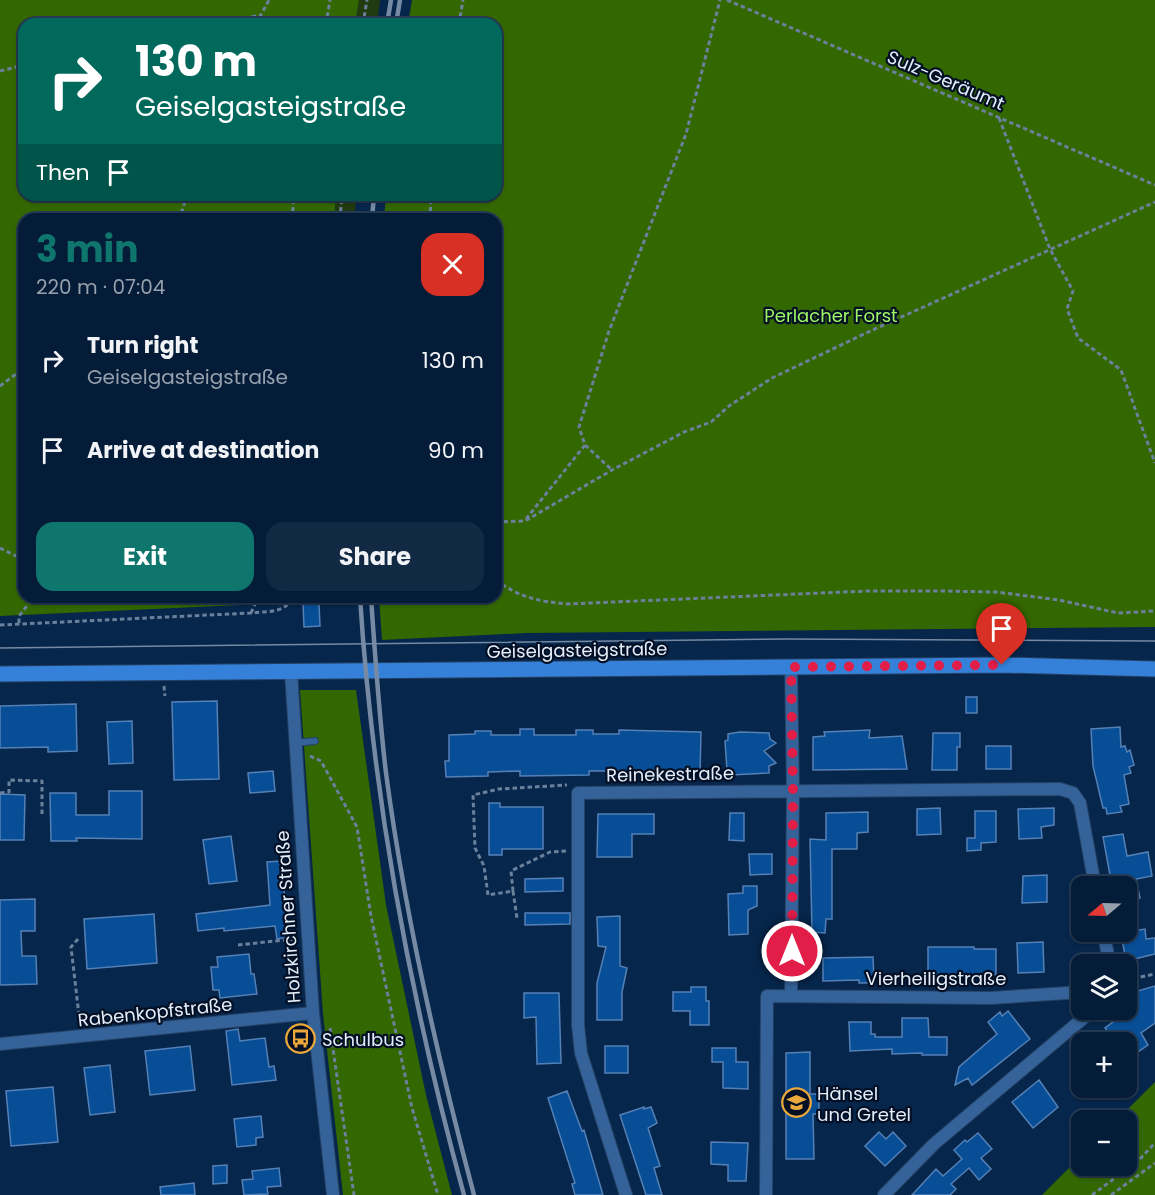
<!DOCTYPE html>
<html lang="en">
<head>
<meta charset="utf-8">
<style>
	:root { --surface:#041c38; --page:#122943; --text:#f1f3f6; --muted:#97a1ae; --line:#253a53; --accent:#0f766e }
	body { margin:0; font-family:Poppins,sans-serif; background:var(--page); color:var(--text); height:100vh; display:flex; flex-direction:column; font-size:22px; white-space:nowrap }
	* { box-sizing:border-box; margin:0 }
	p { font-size:20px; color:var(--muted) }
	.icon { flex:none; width:33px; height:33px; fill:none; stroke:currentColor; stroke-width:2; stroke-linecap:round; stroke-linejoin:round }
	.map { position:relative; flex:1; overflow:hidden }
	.sheet { position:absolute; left:18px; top:213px; width:484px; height:390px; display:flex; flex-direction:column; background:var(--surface); border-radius:18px; box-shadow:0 2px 4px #0004,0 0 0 2px var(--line) }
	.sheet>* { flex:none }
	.top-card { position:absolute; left:18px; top:18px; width:484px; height:183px; border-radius:18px; box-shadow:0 2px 4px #0004,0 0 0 2px var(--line); background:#00695c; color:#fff; overflow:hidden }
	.needle { width:39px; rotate:251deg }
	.fabs { position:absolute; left:1071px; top:876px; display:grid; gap:12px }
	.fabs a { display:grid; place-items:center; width:66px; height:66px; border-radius:12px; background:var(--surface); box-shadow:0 2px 4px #0004,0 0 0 2px var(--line); font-size:30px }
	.pin { position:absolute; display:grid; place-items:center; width:51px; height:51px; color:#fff; margin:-62px -26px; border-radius:50% 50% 50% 0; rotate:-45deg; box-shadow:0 0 6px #0007 }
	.pin .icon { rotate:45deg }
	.me { position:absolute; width:66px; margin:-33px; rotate:0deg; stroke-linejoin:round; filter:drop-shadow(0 0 4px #0008) }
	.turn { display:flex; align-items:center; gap:21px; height:126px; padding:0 18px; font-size:27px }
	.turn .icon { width:78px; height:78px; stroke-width:2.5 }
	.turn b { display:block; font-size:42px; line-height:51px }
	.then { display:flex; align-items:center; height:57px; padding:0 18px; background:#0003; gap:12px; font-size:22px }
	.round { display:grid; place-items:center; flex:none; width:63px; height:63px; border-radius:18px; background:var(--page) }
	.overview { display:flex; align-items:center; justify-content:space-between; height:102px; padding:0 18px }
	h1 { font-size:36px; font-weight:700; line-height:45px; color:var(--accent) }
	.action { display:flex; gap:12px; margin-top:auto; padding:12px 18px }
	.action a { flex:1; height:69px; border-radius:18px; background:var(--accent); color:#fff; font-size:24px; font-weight:700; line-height:69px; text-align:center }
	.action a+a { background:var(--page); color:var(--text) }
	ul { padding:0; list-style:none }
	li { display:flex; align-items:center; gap:18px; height:90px; padding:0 18px }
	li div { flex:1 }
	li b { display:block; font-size:22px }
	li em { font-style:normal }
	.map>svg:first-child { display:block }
	.green { fill:#213a0f }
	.forest { fill:#336700 }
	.building { fill:#074e96; stroke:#5580b6; stroke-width:1.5 }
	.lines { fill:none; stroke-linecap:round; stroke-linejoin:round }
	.lane-casing { stroke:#254264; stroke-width:8 }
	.street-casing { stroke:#254264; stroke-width:14 }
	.secondary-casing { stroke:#254264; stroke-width:17 }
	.path { stroke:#6b819b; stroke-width:3; stroke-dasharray:4.5 3; stroke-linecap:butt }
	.lane { stroke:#346299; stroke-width:6 }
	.street { stroke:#346299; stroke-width:12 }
	.secondary { stroke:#3581da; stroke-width:15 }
	.tram { stroke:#768aa3; stroke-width:1.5 }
	.rail { stroke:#768aa3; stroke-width:4.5 }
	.route { stroke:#e11d48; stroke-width:10; stroke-dasharray:0 18 }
	.labels { text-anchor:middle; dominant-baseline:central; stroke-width:4.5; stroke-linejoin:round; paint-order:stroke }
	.street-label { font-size:18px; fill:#e4eefa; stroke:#020f24 }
	.park-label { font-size:18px; fill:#9ff664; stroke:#020f24 }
	.poi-label { font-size:18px; fill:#e4eefa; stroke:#020f24; text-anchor:start }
</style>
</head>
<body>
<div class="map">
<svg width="1155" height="1195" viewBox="0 0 1155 1195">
	<rect width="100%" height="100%" fill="#06264b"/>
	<path class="green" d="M359 0H380L377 24H355Z
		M336 195H357L354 219H334Z"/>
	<path class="forest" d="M0 0H359L355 24H24V195H336L334 219H24V597H283L281 603 0 616Z
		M412 0H1155V627L526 633 382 640 379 597H496V219H384L386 195H496V24H408Z
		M300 690H356L386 905 426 1095 452 1195H343L323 1014Z
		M1155 1082V1195H1042L1081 1156 1082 1166H1126V1120H1117Z"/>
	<path class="building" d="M303 603H319L320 626 304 627Z
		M966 697H977V713H966Z
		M217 701 219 779 174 780 172 702Z
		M76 704 77 751 48 752V747L0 748V706Z
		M132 721 133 763 109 764 107 722Z
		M1120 727 1121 747 1125 746 1127 752 1130 750 1134 765 1129 767 1131 773 1124 775 1129 804 1120 806 1122 812 1107 814 1106 808H1103L1093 766 1091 729Z
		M520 729H534V735H576V730H593V734H619V730L701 732 700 774 633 772V775H619V771H589V775L520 776V771L488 772V776L446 777 445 761H449V735L475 734V731H491V735H520Z
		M870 730 869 738 902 736 907 769 813 770V737L825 736 824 732Z
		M740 732 769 733 770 739 776 743 764 751 776 763 769 766V773L731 775V769L727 770 725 741 728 740V734Z
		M933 733H960V747H957V770H932Z
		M986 746H1011V769H986Z
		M273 771 275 791 250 793 248 773Z
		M109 791H142V839L76 838 77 841H51L50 793H76V815H109Z
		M0 794 25 795 24 840H0Z
		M489 803H500V807H543V849H502V855H489Z
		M940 808 941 834 917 835V809Z
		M1054 808V825L1041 827 1042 838 1019 839 1018 809Z
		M975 811H996V842L981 843V850L967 851V838H975Z
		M868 812V832L857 833V849H832V919H826L825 933 812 932 810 839 826 840V813Z
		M730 813H744V841L729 840Z
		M598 814H654V834H632V857H597Z
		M1123 834 1127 856 1148 852 1152 876 1136 879 1140 898 1126 901V886H1112L1103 837Z
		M231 836 237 881 209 884 203 840Z
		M749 854H772V874L750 875Z
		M281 861 289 937 277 939 275 926 224 931V928L198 931 196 914 270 905 267 862Z
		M1047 875V902L1022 903 1023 876Z
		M563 878V891L525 892V879Z
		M743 886H757V906L748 910V934L729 935 728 894 743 893Z
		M35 899V931H21L22 956H36L37 984 0 985V900Z
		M525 913H570V924L525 925Z
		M154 914 157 963 87 969 84 919Z
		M620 916V966L627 968 622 992V1020H597V983L606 947 598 946 597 917Z
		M1145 929 1146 939 1155 938V954L1126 961 1121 933Z
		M1043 942 1044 972 1018 973 1017 943Z
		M928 947H974V949H996V975H928Z
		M249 954 251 974H254L257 994 220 998 219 990H213L211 967H218L217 957Z
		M873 957 874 983H859V980L823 981V958Z
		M1155 986V1023L1141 1033 1148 1045 1126 1060V1042H1115L1105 1028 1134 1006 1131 993Z
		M691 987H706V1001H709V1025H690V1011H673V992H691Z
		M524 993H559L561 1063 537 1064 536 1017 524 1018Z
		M1008 1011 1030 1039 972 1085 968 1078 955 1085 959 1067 997 1034 988 1022 1000 1012 1002 1016Z
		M902 1018H928L929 1037H947V1055H922V1053L892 1054V1049L850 1051 849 1022H871V1034H875V1037H902Z
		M238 1029 240 1041 265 1038 269 1067 274 1066 276 1080 232 1085 226 1031Z
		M190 1046 195 1090 150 1095 145 1051Z
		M605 1046H628V1073H605Z
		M712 1048H736V1062H748V1089L723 1088V1062H712Z
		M810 1052V1094H819V1114H813L814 1159H786V1053Z
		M110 1065 115 1112 90 1115 84 1068Z
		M1039 1080 1058 1107 1033 1128 1012 1102Z
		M53 1087 58 1142 11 1146 6 1091Z
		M567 1091 582 1131 584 1130 603 1195H575L572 1184 575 1183 548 1098Z
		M644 1107V1109L651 1107 657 1123 648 1128 660 1166 654 1168 662 1195H646L620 1115Z
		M261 1116 263 1137 256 1138V1145L237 1147 234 1119Z
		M879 1132 886 1139 893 1132 906 1146 885 1166 865 1146Z
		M978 1133 992 1149 981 1158 991 1169 979 1180 969 1168 951 1184 956 1189 950 1195H912L936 1169 943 1176 962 1159 954 1150 965 1140 967 1142Z
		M711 1142 748 1143 746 1181H728V1165L711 1164Z
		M227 1165V1183L213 1184V1166Z
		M279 1168 281 1186 267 1187 268 1194 244 1195 242 1180 253 1179 252 1171Z
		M194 1183 195 1195H161L160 1187Z"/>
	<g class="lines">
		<defs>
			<path id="lane" d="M295 743 315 741"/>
			<path id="street" d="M791 667 793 791 791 996
				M291 672 313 1013 333 1195
				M1103 932 1110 964
				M0 1044 313 1013
				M626 1195 581 1053 578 1025V793L1060 789 1073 793 1080 803 1095 886
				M766 1195 767 996 991 998 1082 992
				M884 1195 934 1144 1093 1010"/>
			<path id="secondary" d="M0 674 1002 665 1155 669"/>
		</defs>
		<use href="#lane" class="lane-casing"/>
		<use href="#street" class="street-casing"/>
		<use href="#secondary" class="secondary-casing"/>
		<path class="path" d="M727 0 1155 185
			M215 24 261 15
			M256 24 269 0
			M326 24 330 0
			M363 24 367 0
			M459 24 463 0
			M0 71 24 65
			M999 118 1050 249 1073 291 1067 309 1078 338 1121 370 1155 463
			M177 219 181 214 187 195
			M292 219 294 195
			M340 219 342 195
			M430 219 431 195
			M0 386 24 368
			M585 445 612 470
			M526 519 585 445 579 427 609 331 686 134 720 0
			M496 522 525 521 612 470 684 432 711 422 729 406 772 378 864 334 1155 202
			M0 548 24 560
			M496 580C520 598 538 601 567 604L867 591H942L996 592 1059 600 1118 613 1155 611
			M251 613 258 597
			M19 623V616L34 597
			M0 625 251 613C267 611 285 614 293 597
			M164 686 165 696
			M310 756 321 761 357 827 371 916 412 1108 438 1195
			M0 793 9 792V780L42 781V816
			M566 851 550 852 511 871 513 891 488 895 484 866 475 848 473 795 499 789 567 785
			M513 891 517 918
			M78 939 71 947 80 1024
			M238 945 294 939
			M1126 980 1155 974
			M330 1028 354 1195
			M1092 1195 1138 1161 1155 1143
			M1111 1195 1155 1163"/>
		<use href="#lane" class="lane"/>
		<use href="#street" class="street"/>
		<use href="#secondary" class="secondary"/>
		<path class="tram" d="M0 648 788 639 1155 641"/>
		<path class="rail" d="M387 24 391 0
			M396 24 400 0
			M372 219 374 195
			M360 597C373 801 410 998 464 1195
			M371 597C375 656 379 715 386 773 405 916 437 1056 474 1195"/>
	</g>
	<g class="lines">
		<path class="route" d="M792 951 793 791 791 667 1002 665"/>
	</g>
	<defs>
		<symbol id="bus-ring" viewBox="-11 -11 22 22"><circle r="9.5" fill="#020f24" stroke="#eda83b" stroke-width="1.5"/><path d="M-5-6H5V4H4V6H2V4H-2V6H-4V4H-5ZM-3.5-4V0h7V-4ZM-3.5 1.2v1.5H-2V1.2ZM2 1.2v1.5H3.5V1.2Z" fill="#eda83b"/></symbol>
		<symbol id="school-ring" viewBox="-11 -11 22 22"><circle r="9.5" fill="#020f24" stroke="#eda83b" stroke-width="1.5"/><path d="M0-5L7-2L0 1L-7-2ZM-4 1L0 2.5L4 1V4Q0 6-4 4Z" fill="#eda83b"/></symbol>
	</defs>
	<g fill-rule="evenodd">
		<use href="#bus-ring" x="284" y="1022" width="33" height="33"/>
		<use href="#school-ring" x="780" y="1086" width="33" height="33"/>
	</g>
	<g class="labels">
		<g class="street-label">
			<text transform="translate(946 80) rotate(23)">Sulz-Geräumt</text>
			<text transform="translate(577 650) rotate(-1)">Geiselgasteigstraße</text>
			<text transform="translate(670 774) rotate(-1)">Reinekestraße</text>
			<text transform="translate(288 917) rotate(-94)">Holzkirchner Straße</text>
			<text x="936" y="978">Vierheiligstraße</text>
			<text transform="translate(155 1012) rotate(-6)">Rabenkopfstraße</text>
		</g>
		<g class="park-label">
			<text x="831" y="315">Perlacher Forst</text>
		</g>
		<g class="poi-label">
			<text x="322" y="1039">Schulbus</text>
			<text x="817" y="1093">Hänsel<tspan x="817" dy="21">und Gretel</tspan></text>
		</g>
	</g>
</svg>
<div class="fabs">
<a><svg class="needle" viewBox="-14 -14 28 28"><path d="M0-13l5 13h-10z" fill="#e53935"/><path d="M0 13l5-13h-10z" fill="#97a1ae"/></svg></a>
<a><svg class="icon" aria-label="layers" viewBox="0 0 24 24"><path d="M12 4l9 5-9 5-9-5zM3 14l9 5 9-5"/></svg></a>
<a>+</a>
<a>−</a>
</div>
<div class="pin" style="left:1002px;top:665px;background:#d93025"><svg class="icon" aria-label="arrive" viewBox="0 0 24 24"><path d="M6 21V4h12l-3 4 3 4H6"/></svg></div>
<svg class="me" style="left:792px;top:951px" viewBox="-20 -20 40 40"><circle r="17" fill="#e11d48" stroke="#fff" stroke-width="3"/><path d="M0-11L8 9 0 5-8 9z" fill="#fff"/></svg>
<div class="top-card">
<div class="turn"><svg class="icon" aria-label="right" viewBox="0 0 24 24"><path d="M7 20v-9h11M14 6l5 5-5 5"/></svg><div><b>130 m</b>Geiselgasteigstraße</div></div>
<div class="then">Then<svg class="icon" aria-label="arrive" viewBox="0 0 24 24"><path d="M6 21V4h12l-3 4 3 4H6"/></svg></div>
</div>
<section class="sheet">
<div class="overview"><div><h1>3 min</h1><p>220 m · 07:04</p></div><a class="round" style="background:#d93025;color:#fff"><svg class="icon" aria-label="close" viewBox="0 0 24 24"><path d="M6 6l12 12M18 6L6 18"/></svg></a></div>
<ul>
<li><svg class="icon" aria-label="right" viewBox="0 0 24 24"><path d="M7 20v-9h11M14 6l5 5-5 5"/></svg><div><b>Turn right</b><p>Geiselgasteigstraße</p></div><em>130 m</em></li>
<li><svg class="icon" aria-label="arrive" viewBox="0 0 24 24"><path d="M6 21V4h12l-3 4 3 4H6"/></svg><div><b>Arrive at destination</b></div><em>90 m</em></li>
</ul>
<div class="action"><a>Exit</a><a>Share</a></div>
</section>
</div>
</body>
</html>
